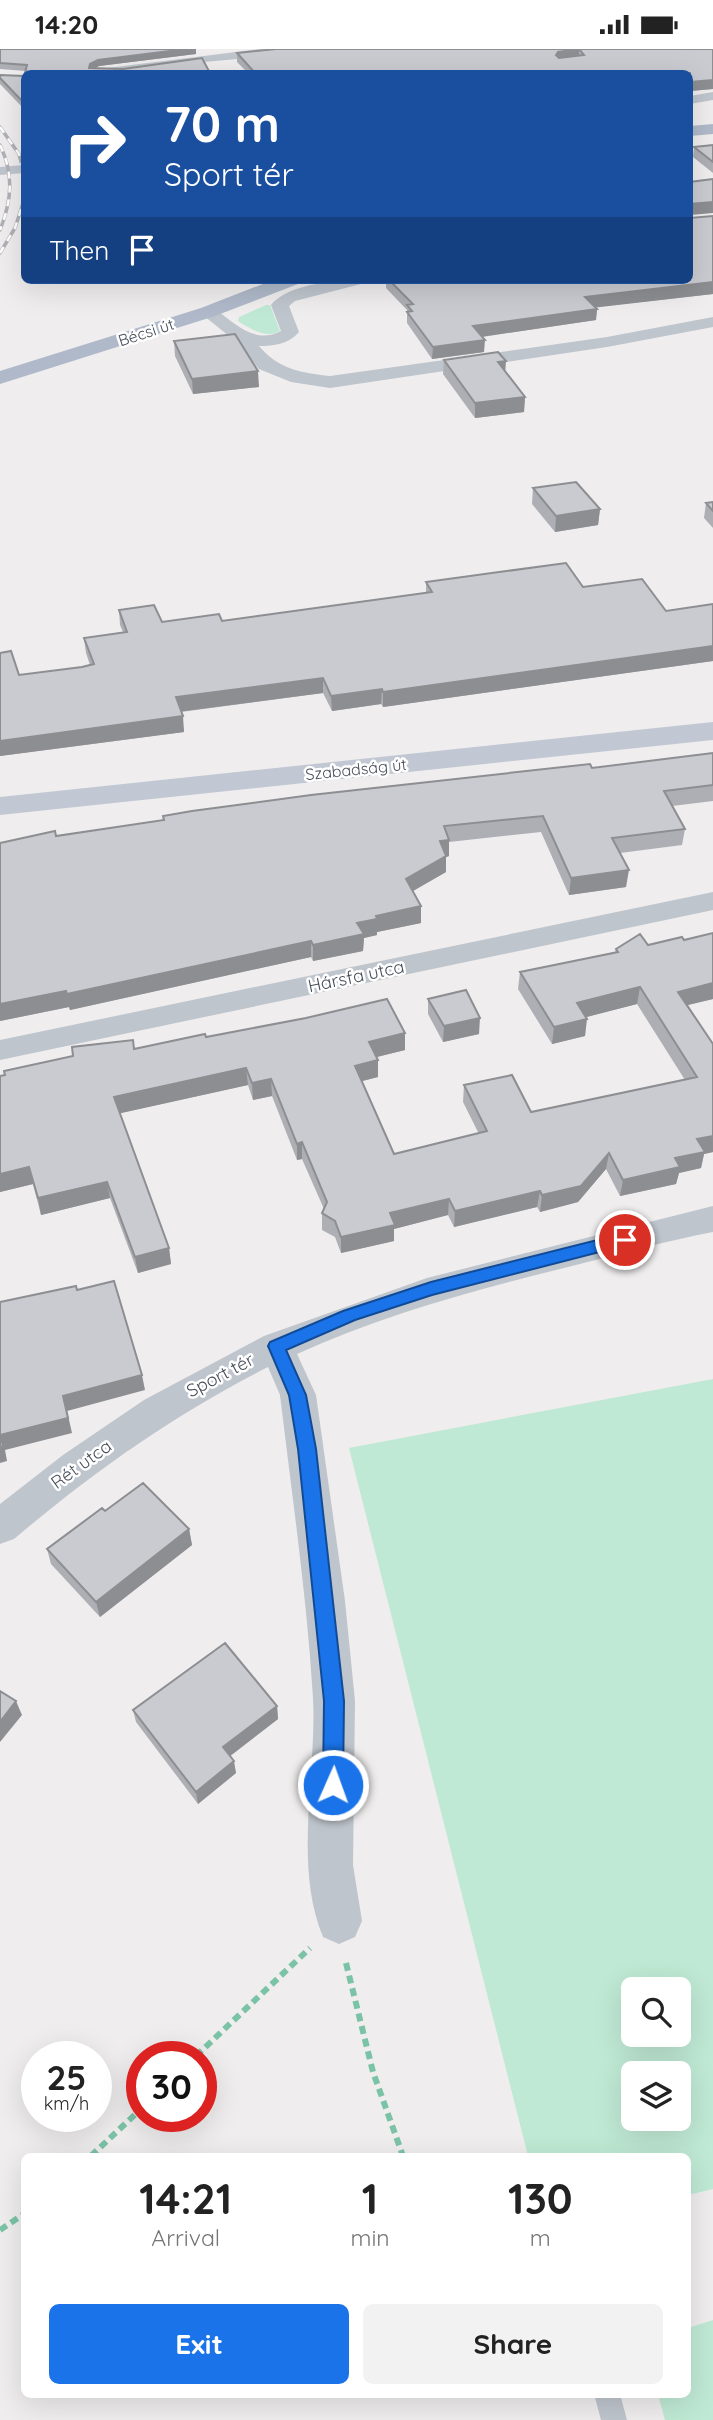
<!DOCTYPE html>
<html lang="en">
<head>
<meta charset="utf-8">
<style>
	:root { --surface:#fff; --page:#f2f2f2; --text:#222; --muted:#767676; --accent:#1a73e8 }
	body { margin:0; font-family:Quicksand,sans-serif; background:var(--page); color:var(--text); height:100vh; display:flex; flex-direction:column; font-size:26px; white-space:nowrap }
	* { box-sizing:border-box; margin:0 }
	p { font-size:23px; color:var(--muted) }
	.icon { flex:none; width:38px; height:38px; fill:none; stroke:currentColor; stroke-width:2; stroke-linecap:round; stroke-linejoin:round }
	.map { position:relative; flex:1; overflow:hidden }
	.details { position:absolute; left:21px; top:2104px; width:670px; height:245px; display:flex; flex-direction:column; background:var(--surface); border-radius:10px; box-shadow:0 7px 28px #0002 }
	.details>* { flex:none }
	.hud { position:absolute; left:21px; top:21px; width:672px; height:214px; border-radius:10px; box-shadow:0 7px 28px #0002; background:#1a4fa0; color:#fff; overflow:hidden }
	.fabs { position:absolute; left:621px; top:1928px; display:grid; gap:14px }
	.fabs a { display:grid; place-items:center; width:70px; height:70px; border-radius:10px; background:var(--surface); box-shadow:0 7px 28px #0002; font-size:35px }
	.speed { position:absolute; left:21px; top:1992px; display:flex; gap:14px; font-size:35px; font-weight:700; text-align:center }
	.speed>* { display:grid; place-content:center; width:91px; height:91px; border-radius:50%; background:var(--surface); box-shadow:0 7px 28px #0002; line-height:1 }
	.speed small { font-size:18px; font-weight:400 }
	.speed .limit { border:10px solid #d22; background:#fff; color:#111 }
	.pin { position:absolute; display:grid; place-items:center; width:60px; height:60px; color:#fff; margin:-30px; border:4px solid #fff; border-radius:50%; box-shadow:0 2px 7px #0007 }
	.me { position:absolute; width:77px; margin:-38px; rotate:2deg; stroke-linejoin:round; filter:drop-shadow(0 0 5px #0008) }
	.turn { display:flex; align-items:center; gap:24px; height:147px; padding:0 28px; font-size:32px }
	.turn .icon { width:91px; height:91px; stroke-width:2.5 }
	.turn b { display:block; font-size:49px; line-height:60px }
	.then { display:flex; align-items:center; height:66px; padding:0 28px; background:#0003; gap:14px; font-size:26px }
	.eta { display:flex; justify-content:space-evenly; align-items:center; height:119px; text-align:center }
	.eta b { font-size:42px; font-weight:700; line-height:49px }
	.button { display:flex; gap:14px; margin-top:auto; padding:14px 28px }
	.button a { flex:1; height:80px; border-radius:10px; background:var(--accent); color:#fff; font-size:28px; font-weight:700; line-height:80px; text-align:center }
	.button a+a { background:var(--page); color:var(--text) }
	.status { display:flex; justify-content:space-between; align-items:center; height:49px; padding:0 35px; background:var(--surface); direction:ltr }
	.status svg { height:19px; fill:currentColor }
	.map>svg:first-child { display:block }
	.green { fill:#bfe9d4; fill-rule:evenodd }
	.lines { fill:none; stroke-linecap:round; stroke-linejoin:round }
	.path { stroke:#7bc3a7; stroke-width:6; stroke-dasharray:8 5; stroke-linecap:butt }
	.service { fill:#bfc5cd; fill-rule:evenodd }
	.minor { fill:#bfc5cd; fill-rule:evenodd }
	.secondary { fill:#c1c8d4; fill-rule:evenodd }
	.primary { fill:#afb9c9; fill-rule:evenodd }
	.rail-casing { stroke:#afb1b6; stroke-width:3.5 }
	.rail { stroke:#fff; stroke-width:2.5; stroke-dasharray:7; stroke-linecap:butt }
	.wall { fill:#aeafb4 }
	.shaded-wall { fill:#8d8e92 }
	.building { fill:#cacbd1; stroke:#8d8e92; stroke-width:2; fill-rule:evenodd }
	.route { fill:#1a73e8; stroke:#114b97; stroke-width:2 }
	.labels { text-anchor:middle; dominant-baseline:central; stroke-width:5; stroke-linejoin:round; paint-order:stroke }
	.far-street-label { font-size:16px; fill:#474e58; stroke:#fff }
	.street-label { font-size:18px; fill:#474e58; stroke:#fff }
</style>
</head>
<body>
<div class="status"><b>14:20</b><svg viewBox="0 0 49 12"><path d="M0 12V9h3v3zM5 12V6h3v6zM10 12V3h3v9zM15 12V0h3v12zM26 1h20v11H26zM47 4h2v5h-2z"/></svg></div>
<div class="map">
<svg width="713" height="2371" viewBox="0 0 713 2371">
	<rect width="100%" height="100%" fill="#efeded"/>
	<path class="green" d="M266 256H270L280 282C267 290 250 280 238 272L239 268Z
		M713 1330V2140L688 2146V2107H528L349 1399ZM634 1941H679V1986H634ZM634 2025H679V2070H634Z
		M713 2271V2371H665L658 2345H688V2279Z"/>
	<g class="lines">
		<path class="path" d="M346 1914 373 2023 403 2107
			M196 2007 310 1899
			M91 2107 142 2059
			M0 2181 24 2165"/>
		<path class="service" d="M594 2345H620L627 2371H601Z"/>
		<path class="minor" d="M260 0H307L301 4 204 13 123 24H92L99 20Z
			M713 43V51L690 55V47Z
			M24 116V124L0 126V118Z
			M335 231H363L361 235 295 252 289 257 299 283C289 295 274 297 259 297 278 320 301 324 330 327L607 288 713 268V278L607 298 330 339 291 333 259 320 239 295 199 263 208 258 214 259C234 274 255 296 281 282L271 256C286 238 314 236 335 231Z
			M713 843V861L0 1011V991Z
			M713 1157V1183C666 1192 619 1205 572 1217 479 1240 385 1265 297 1305L316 1346 345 1552 355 1652 353 1816 362 1872 355 1888 339 1895 323 1888C293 1816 317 1725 313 1649 307 1548 292 1447 280 1346L268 1318C175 1365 93 1423 14 1490L0 1495V1455L63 1406 144 1351 264 1287 427 1229Z"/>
		<path class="secondary" d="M713 673V691L0 766V748Z"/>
		<path class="primary" d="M713 75V85L690 87V77Z
			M273 231H301L298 235 215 267 0 335V322L201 259Z"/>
		<defs>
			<path id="rail" d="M0 78 19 105 24 124
				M0 96C14 125 12 151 0 181
				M0 204 15 179 24 151"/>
		</defs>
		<use href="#rail" class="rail-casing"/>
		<use href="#rail" class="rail"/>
	</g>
	<path class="wall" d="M0 0 196 5 99 17 95 19 26 22 0 20Z
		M713 0V40L690 42V24H248L237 13V4Z
		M0 26 24 27V60L0 35Z
		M713 96V124L693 108 694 98Z
		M690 133V169L713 167V245L595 258 597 260 596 271 482 288 484 303 432 310 407 274V261L386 239V231H690Z
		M174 292 259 338 193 345 175 307Z
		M444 311 505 322 525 348 524 363 475 369 443 325Z
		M533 439 600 460 598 476 555 483 532 455Z
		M713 453V479L704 469 706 454Z
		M426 533 583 538 666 562 713 555V612L383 658 381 655 332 662 323 644 181 663 184 683 0 707V604L19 626 82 618 90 616 86 604 84 589 123 583 120 576 119 561 162 573 222 572 426 544Z
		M713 704V752L672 757 685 780 682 796 620 804 626 838 569 846 541 783 449 793V807L446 808V823L413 842 421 857V874L377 883V886L364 889 363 902 313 912 311 908 70 961 69 958 0 972V794L56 787 163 771V767L592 719Z
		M713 884V950L688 956 713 995V1103L704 1105 701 1119 679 1124 676 1135 620 1147 606 1120 578 1153 540 1163 537 1158 454 1178 448 1166 394 1180V1192L341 1204 335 1188 322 1181V1164L324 1160 302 1110 297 1111 272 1047 253 1051 248 1036 120 1064 169 1199 171 1215 138 1224 110 1149 41 1166 33 1135 0 1143V1027L134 1000 206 988 405 1001 376 1008 378 1028 361 1032 394 1105 479 1085 463 1053 464 1036 531 1063 685 1031 637 955 586 968 585 987 552 995 518 940 520 923 615 903 616 900 684 891Z
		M428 950 479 985 443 993 428 965Z
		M105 1462 189 1480 192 1496 100 1568 51 1515 47 1500Z
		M277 1657 278 1670 230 1707 236 1724 198 1755 136 1673 133 1661Z"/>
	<path class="shaded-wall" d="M186 0H196V5L99 17 91 22 89 19 90 15 98 11Z
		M579 0V9L555 15 556 6 558 3Z
		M713 31V40L690 42V33Z
		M713 153V164L690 166V155Z
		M713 233V245L583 260 585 248Z
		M597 260 596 271 473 289V277Z
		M485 291 484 303 432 310 433 298Z
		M506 312 505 326 498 313Z
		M258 322 259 338 193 345 192 330Z
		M525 348 524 363 475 369V354Z
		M600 460 598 476 555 483 556 467Z
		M713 597V612L383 658V643Z
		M323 629V644L177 663 176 648Z
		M382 640 381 655 332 662 331 647Z
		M183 667 184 683 0 707V692Z
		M449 791V807L446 808V823L406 846V830L440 792Z
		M629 821 626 838 569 846 571 829Z
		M421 857V874L377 883V886L364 889 363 902 313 912V896L357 874 376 867Z
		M311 892V908L70 961 69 958 0 972V955Z
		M713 934V950L675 959 678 943Z
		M640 938 637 955 575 971 577 954Z
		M480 969 479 985 443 993 444 977Z
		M587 970 585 987 552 995 554 978Z
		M405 984V1001L369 1010V993Z
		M378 1011V1028L355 1034V1017Z
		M246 1019 248 1036 117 1065 114 1048Z
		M271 1030 272 1047 253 1051 252 1034Z
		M713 1087V1103L704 1105 701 1119 679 1124 676 1135 620 1147 623 1131 697 1090Z
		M302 1093V1110L297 1111V1095Z
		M609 1104 606 1120 578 1153 540 1163 542 1146Z
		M29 1118 33 1135 0 1143V1125Z
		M107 1133 110 1149 41 1166 38 1149Z
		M540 1142 537 1158 454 1178 455 1162Z
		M449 1150 448 1166 394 1180V1192L341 1204V1188L390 1164Z
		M169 1199 171 1215 138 1224 135 1208Z
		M142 1326 145 1341 67 1362 72 1384 5 1401 7 1412 0 1414V1386L63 1347Z
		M189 1480 192 1496 100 1568 96 1553Z
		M16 1652 22 1666 0 1693V1673Z
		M277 1657 278 1670 225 1711 223 1698Z
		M234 1712 236 1724 198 1755 196 1743Z"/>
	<path class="building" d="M0 0H186L98 11 90 15 89 19 123 20 202 9 210 24H25L27 16 0 14Z
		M276 0H713V31L690 33V24H255L237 4ZM579 0 584 6 559 9 556 6 558 3Z
		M0 26 24 27V54L0 29Z
		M713 96V113L694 98Z
		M713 130V153L690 155V169L713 167V233L585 248 597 260 473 277 485 291 433 298 407 263 412 262 407 256 413 255 389 231H690V133Z
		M235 285 258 322 192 330 174 292Z
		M498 303 506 312 498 313 525 348 475 354 444 311Z
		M576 433 600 460 556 467 533 439Z
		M713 453V462L706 454Z
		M566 514 583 538 642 530 666 562 713 555V597L383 643 382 640 331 647 323 629 176 648 183 667 0 692V604L11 602 19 626 82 618 94 615 84 589 127 583 119 561 154 556 162 573 219 565 222 572 432 543 426 533Z
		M713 704V736L664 742 685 780 612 789 629 821 571 829 543 767 444 777 449 791 440 792 446 807 406 830 421 857 376 867 377 870 357 874 364 885 313 896 311 892 67 945 66 942 0 955V794L55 782 56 787 164 771 163 767 192 762 311 746 590 715 592 719Z
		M713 884V934L678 943 713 995V1087L697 1090 705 1103 675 1109 680 1118 623 1131 609 1104 581 1137 542 1146 540 1142 455 1162 449 1150 390 1164 395 1176 341 1188 335 1172 322 1164 327 1153 302 1093 297 1095 271 1030 252 1034 246 1019 114 1048 169 1199 135 1208 107 1133 38 1149 29 1118 0 1125V1027L5 1026 4 1022 73 1007 72 998 133 991 134 1000 205 985 206 988 306 969 387 950 405 984 369 993 378 1011 355 1017 394 1105 487 1082 464 1036 512 1026 531 1063 697 1028 640 938 577 954 587 970 554 978 520 923 618 903 616 900 640 885 648 896 682 888 684 891Z
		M466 941 480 969 444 977 428 950Z
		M114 1232 142 1326 63 1347 68 1369 0 1386 3 1397 0 1398V1253L76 1237 77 1241Z
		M143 1434 189 1480 96 1553 47 1500 102 1459 105 1462Z
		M225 1594 277 1657 223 1698 234 1712 196 1743 133 1661Z
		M0 1642 16 1652 0 1673Z"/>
	<path class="route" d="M625 1184 631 1186 633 1191 631 1195 432 1246 355 1271 286 1301 306 1346 316 1400 344 1652 343 1736 340 1743 333 1746 326 1743 323 1736 324 1652 298 1400 289 1346 268 1297 270 1293 343 1262 431 1233Z"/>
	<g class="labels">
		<g class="far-street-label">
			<text transform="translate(146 283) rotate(-18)">Bécsi út</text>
			<text transform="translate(356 720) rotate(-6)">Szabadság út</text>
		</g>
		<g class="street-label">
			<text transform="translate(356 927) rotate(-12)">Hársfa utca</text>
			<text transform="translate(220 1326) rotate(-28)">Sport tér</text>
			<text transform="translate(81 1415) rotate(-36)">Rét utca</text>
		</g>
	</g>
</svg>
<div class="fabs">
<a><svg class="icon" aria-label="search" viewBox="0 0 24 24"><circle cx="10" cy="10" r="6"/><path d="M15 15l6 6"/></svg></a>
<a><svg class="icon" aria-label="layers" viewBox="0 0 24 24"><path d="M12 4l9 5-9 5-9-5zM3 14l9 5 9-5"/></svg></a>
</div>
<div class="speed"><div>25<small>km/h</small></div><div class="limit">30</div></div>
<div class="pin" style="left:625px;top:1191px;background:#d93025"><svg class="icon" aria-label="arrive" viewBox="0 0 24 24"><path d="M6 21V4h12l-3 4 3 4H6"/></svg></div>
<svg class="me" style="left:333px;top:1736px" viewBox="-20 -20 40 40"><circle r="17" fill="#1a73e8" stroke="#fff" stroke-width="3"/><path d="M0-11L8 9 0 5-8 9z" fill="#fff"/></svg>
<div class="hud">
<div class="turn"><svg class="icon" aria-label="right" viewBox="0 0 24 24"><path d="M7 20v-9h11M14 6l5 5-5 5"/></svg><div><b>70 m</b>Sport tér</div></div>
<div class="then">Then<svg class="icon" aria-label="arrive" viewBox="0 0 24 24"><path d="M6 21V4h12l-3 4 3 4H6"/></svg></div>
</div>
<section class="details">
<div class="eta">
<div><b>14:21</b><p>Arrival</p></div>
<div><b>1</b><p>min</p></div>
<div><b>130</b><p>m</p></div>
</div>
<div class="button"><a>Exit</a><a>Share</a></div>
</section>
</div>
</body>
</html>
